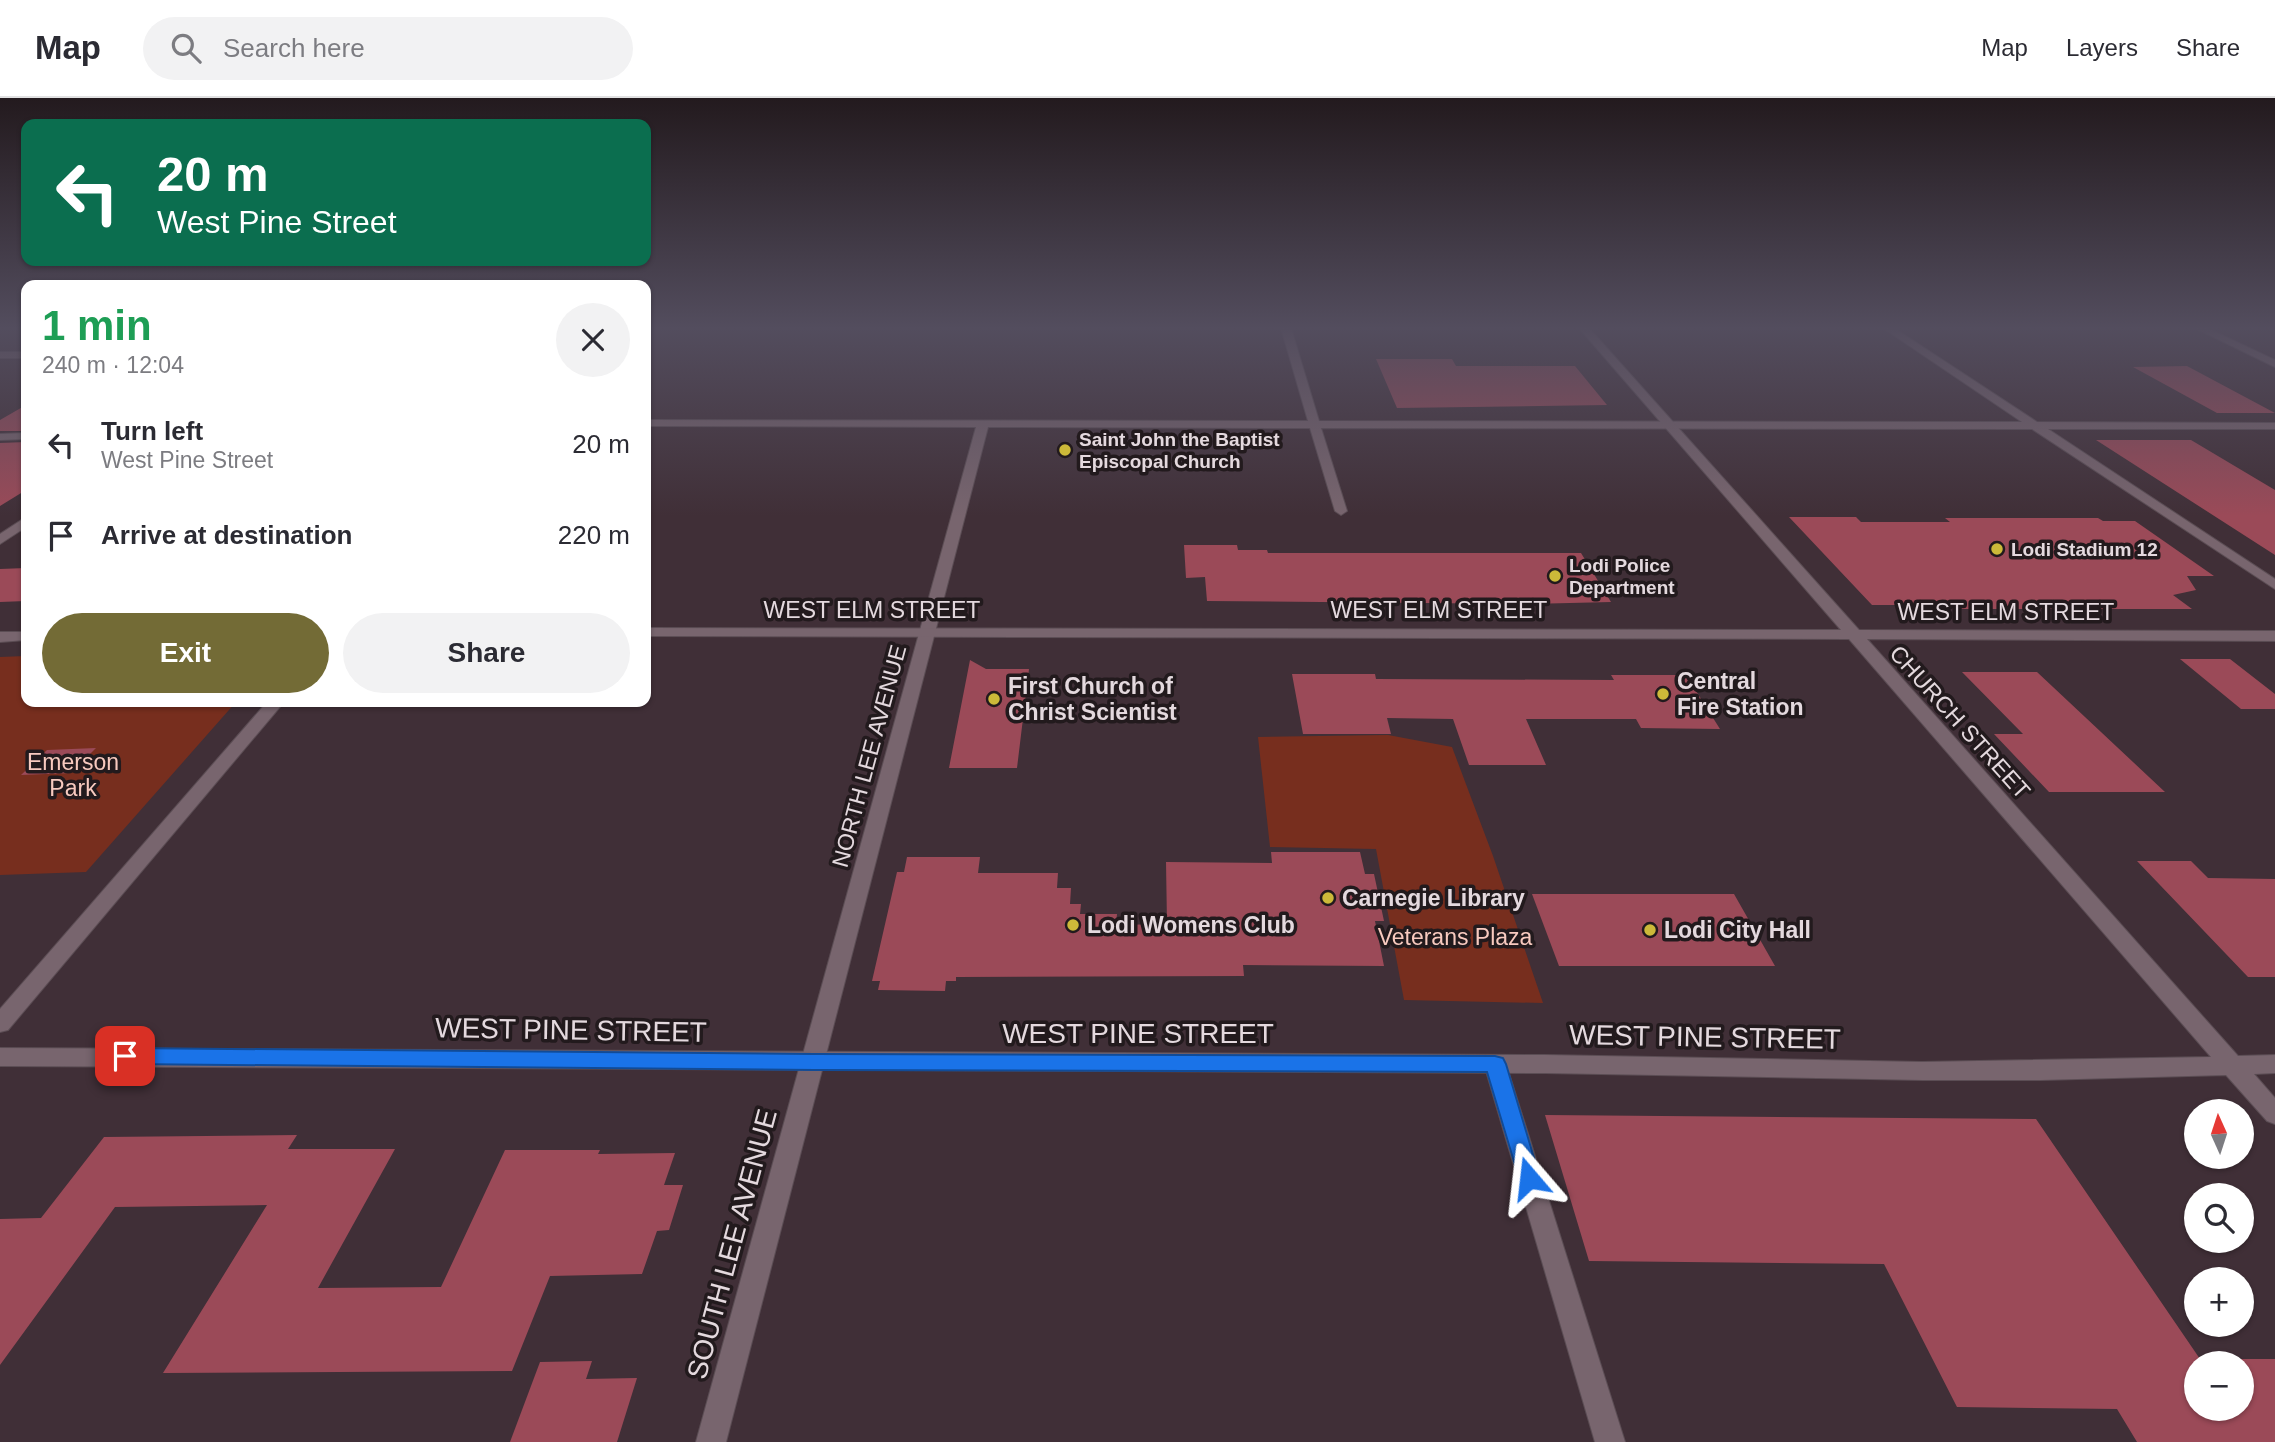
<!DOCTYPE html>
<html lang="en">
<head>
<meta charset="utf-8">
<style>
	:root { --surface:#fff; --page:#f2f2f3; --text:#2b2b33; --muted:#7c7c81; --line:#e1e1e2; --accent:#736b36 }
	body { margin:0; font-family:Helvetica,sans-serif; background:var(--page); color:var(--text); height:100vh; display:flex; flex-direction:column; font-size:26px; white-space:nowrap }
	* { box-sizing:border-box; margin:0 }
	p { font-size:23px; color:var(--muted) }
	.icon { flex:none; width:38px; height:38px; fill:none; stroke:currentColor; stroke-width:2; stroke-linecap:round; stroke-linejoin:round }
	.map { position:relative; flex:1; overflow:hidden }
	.details { position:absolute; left:21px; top:182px; width:630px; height:427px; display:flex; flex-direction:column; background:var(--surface); border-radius:14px; box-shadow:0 2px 5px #0004 }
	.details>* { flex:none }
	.guide { position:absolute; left:21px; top:21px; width:630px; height:147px; border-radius:14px; box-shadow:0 2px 5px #0004; background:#0b6e4f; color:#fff; overflow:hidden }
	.needle { width:46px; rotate:357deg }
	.fabs { position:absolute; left:2184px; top:1001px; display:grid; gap:14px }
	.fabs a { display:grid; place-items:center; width:70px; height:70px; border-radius:50%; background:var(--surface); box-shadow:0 2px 5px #0004; font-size:35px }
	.pin { position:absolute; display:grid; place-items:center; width:60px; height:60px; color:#fff; margin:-30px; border-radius:14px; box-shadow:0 4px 10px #0006 }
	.me { position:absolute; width:77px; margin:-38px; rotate:343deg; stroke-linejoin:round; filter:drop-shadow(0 0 5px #0008) }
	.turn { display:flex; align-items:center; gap:24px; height:147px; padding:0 21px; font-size:32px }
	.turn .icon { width:91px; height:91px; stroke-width:2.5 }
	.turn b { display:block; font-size:49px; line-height:60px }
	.round { display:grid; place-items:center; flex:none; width:74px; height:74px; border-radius:37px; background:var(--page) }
	.head { display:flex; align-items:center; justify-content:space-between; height:119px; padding:0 21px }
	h1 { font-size:42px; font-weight:700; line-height:52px; color:#1e9e55 }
	.cta { display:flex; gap:14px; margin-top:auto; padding:14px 21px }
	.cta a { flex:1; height:80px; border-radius:42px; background:var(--accent); color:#fff; font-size:28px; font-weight:700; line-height:80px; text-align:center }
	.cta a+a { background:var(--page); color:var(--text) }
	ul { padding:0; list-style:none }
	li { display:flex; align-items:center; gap:21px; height:91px; padding:0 21px }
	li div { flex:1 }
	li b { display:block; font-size:26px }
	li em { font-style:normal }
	header { display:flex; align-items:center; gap:42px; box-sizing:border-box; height:98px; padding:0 35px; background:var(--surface); border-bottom:2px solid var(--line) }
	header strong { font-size:33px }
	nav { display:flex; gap:38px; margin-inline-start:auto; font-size:24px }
	.search { width:490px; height:63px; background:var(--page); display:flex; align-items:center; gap:18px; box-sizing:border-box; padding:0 24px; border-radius:38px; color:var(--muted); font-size:26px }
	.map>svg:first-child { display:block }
	.green { fill:#772e1e }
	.building { fill:#9b4a58; fill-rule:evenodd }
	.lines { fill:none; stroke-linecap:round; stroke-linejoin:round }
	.minor-casing { stroke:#5b4d54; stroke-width:2 }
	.tertiary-casing { stroke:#5b4d54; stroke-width:2 }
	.minor { fill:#78656e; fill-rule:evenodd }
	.tertiary { fill:#78656e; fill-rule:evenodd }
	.rail { stroke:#d3c8cd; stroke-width:3.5; stroke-dasharray:2 4.5; stroke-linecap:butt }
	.route { fill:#1a73e8; stroke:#114b97; stroke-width:2 }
	.poi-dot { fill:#ccb939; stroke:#221a1d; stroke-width:2.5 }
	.labels { text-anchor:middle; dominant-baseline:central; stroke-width:7; stroke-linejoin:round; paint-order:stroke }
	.far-poi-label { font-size:19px; font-weight:bold; fill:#e4d9de; stroke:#221a1d; text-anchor:start }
	.street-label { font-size:23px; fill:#e4d9de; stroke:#221a1d }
	.poi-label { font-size:23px; font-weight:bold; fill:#e4d9de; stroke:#221a1d; text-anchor:start }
	.park-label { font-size:23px; fill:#f8cabf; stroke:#221a1d }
	.near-street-label { font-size:28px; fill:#e4d9de; stroke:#221a1d }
</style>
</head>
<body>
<header>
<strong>Map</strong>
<div class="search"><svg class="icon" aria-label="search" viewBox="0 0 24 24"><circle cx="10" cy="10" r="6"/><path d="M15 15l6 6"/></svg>Search here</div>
<nav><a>Map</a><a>Layers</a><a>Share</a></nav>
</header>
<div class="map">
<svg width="2275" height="1344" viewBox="0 0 2275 1344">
	<rect width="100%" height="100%" fill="#402f37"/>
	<path class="green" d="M26 558V604H236L86 774 0 777V559Z
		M1388 637 1452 649 1493 758 1543 905 1404 902 1376 751 1270 749 1258 639Z"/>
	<path class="building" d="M1376 261H1452L1456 268H1575L1607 307 1397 310Z
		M2187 268 2275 315H2217L2133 269Z
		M26 307V333H0V322Z
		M2096 342H2191L2275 392V457Z
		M26 344V392L0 408V345Z
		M1789 419H1856L1861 424H1950L1945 420H2098L2103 423H2135L2214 478H2187L2196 492 2173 497 2192 511H1962L1958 507H1872Z
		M1184 447H1237L1238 452H1267L1268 455H1581L1611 504 1529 506 1207 503 1205 479 1186 480Z
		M26 470V503L0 504V471Z
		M2180 561H2230L2275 596V611H2241Z
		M970 562 986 571H1029L1017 670H949Z
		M1962 574H2037L2165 694H2049L1994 636H2023Z
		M1292 576H1375L1376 581 1614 582 1611 577H1686L1720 631 1641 630 1636 621H1526L1546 667H1469L1453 621 1387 620 1391 636H1303Z
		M96 650 71 675 21 677 47 652Z
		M1271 754H1360L1365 776H1374L1384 823H1375L1384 868 1243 867 1244 878 956 879V883H946L945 893 878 892 880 883H872L897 774H904L907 759H980L978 775H1058L1057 790H1071L1070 806H1081L1080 816H1117L1116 827 1167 826 1166 764 1272 765Z
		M2137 763H2191L2208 780 2275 781V879H2248Z
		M1532 796H1734L1775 868H1559Z
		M1545 1017 2036 1021 2200 1261H2275V1344H2137L2117 1311 1957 1309 1884 1166 1589 1163ZM2196 1265H2242V1311H2196Z
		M297 1037 288 1051H395L318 1190 441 1189 505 1052H600L598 1056 675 1055 664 1087H683L669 1132 657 1133 642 1176 550 1178 512 1273 163 1275 267 1107 115 1109 0 1267V1121L41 1120 104 1039Z
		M592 1263 586 1281 637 1280 617 1344H510L540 1264Z"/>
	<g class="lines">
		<defs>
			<path id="minor" d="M1281 230H1291L1319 323 2022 324 1883 230H1894L2037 324 2275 325V331H2048L2275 481V491L2032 331 1321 330 1347 413 1341 417 1335 413 1310 330 988 329 726 1344H696L976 329 646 328V322L1308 323Z
				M2195 230H2207L2275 262V269Z
				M0 254H26V260H0Z
				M26 335V341L0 342V336Z
				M26 419V429L0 446V436Z
				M1495 957 1503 960 1506 966 1625 1344H1595L1484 966 1487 960Z"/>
			<path id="tertiary" d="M1579 230H1589L1859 532 2275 533V543L1867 541 2238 958 2275 957V975L2254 976 2275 1000V1026L2267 1023 2226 977 2041 982H1922L1545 975 0 968V950L1545 957 1922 964 2211 959 1849 541 646 538V530L1841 532Z
				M0 534H26V542L0 544Z
				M267 604H284L8 932 0 934V911Z"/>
		</defs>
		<use href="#minor" class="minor-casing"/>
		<use href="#tertiary" class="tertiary-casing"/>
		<use href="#minor" class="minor"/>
		<use href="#tertiary" class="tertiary"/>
		<path class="rail" d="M2271 230 2275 231"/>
	</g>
	<linearGradient id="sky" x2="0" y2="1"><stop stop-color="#231a1e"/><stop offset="0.55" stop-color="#534d5e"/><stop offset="1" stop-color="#534d5e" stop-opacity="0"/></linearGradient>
	<rect width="2275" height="418" fill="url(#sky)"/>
	<path class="route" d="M125 950 814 956 1495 958 1503 960 1506 966 1540 1080 1537 1087 1529 1090 1521 1087 1487 974 814 972 125 966 118 964 115 958 118 952Z"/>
	<g class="poi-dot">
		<circle cx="1065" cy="352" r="7"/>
		<circle cx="1997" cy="451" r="7"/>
		<circle cx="1555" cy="478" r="7"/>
		<circle cx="1663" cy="596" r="7"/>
		<circle cx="994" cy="601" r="7"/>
		<circle cx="1328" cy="800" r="7"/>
		<circle cx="1073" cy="827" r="7"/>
		<circle cx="1650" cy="832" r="7"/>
	</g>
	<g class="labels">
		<g class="far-poi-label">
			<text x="1079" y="341">Saint John the Baptist<tspan x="1079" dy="22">Episcopal Church</tspan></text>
			<text x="2011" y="451">Lodi Stadium 12</text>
			<text x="1569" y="467">Lodi Police<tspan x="1569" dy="22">Department</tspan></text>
		</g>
		<g class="street-label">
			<text x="872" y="512">WEST ELM STREET</text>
			<text x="1439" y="512">WEST ELM STREET</text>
			<text x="2006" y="514">WEST ELM STREET</text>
			<text transform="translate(1960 624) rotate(48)">CHURCH STREET</text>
			<text transform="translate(869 658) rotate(-75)">NORTH LEE AVENUE</text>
		</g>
		<g class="poi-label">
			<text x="1677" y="583">Central<tspan x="1677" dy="26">Fire Station</tspan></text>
			<text x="1008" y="588">First Church of<tspan x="1008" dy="26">Christ Scientist</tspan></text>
			<text x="1342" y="800">Carnegie Library</text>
			<text x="1087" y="827">Lodi Womens Club</text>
			<text x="1664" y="832">Lodi City Hall</text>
		</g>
		<g class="park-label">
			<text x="73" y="664">Emerson<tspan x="73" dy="26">Park</tspan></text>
			<text x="1455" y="839">Veterans Plaza</text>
		</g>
		<g class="near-street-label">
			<text transform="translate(571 932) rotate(1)">WEST PINE STREET</text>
			<text x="1138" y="935">WEST PINE STREET</text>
			<text transform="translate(1705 939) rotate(1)">WEST PINE STREET</text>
			<text transform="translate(732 1146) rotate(-75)">SOUTH LEE AVENUE</text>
		</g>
	</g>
</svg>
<div class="fabs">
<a><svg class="needle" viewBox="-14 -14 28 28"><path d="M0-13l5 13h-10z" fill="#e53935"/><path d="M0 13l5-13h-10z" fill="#7c7c81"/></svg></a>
<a><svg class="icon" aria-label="search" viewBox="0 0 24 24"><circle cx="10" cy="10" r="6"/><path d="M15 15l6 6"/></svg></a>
<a>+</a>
<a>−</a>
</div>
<div class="pin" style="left:125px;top:958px;background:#d93025"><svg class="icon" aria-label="arrive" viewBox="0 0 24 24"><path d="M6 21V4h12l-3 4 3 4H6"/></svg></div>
<svg class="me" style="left:1529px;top:1080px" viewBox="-20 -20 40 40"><path d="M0-17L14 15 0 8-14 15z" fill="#1a73e8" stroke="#fff" stroke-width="4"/></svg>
<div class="guide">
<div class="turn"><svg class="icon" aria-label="left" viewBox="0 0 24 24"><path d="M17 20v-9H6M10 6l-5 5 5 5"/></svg><div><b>20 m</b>West Pine Street</div></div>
</div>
<section class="details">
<div class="head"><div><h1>1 min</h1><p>240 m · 12:04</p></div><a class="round"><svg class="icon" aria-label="close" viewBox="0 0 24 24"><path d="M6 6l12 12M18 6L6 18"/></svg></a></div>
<ul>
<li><svg class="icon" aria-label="left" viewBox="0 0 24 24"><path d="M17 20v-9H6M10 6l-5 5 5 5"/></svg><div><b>Turn left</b><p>West Pine Street</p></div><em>20 m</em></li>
<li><svg class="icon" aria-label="arrive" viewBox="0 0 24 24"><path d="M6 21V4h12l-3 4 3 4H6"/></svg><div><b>Arrive at destination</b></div><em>220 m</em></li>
</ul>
<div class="cta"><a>Exit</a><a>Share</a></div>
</section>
</div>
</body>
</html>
